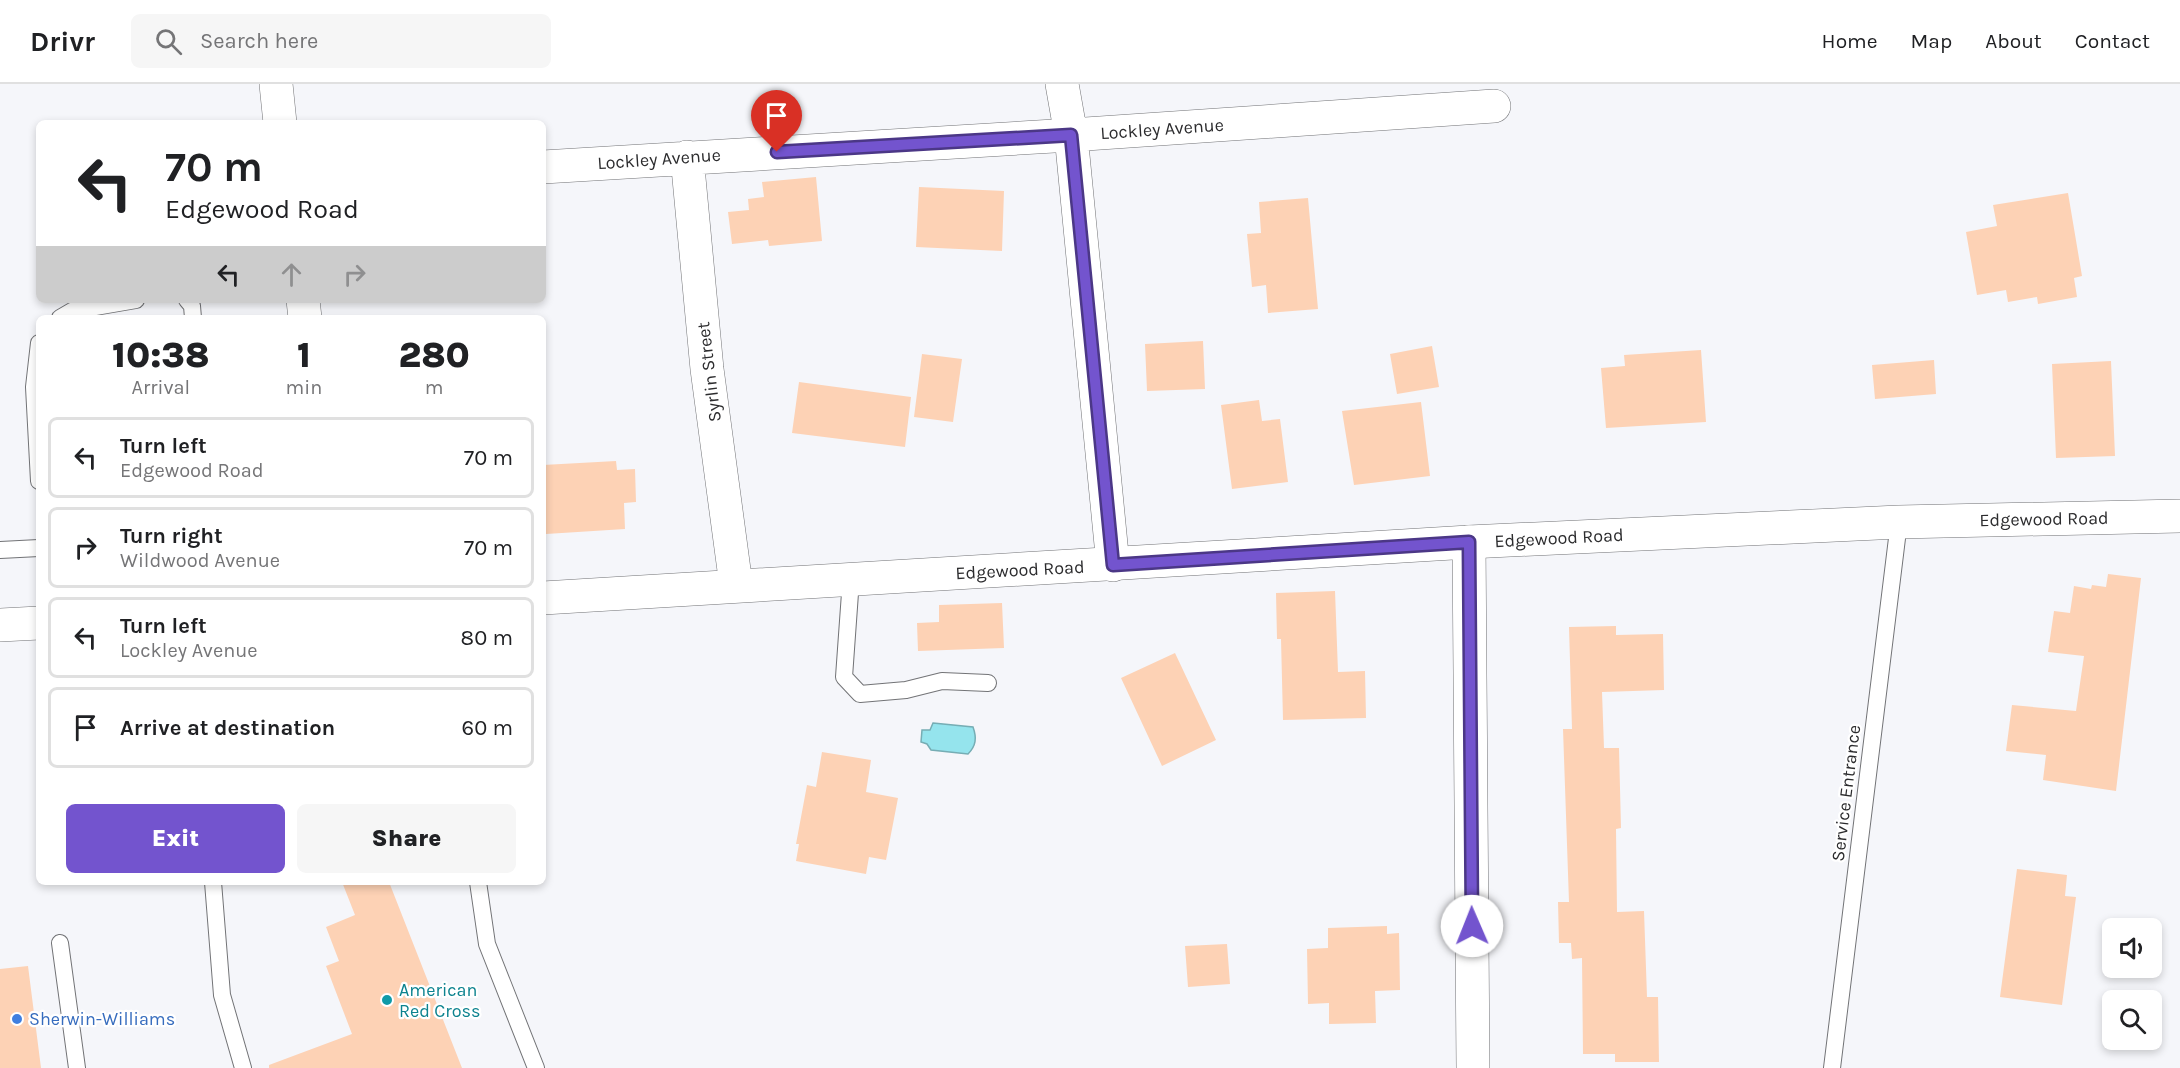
<!DOCTYPE html>
<html lang="en">
<head>
<meta charset="utf-8">
<style>
	:root { --surface:#fff; --page:#f6f6f6; --text:#202124; --muted:#757577; --line:#e0e0e0; --accent:#7354ce }
	body { margin:0; font-family:Karla,sans-serif; background:var(--page); color:var(--text); height:100vh; display:flex; flex-direction:column; font-size:22px; white-space:nowrap }
	* { box-sizing:border-box; margin:0 }
	p { font-size:20px; color:var(--muted) }
	.icon { flex:none; width:33px; height:33px; fill:none; stroke:currentColor; stroke-width:2; stroke-linecap:round; stroke-linejoin:round }
	.map { position:relative; flex:1; overflow:hidden }
	.details { position:absolute; left:36px; top:231px; width:510px; height:570px; display:flex; flex-direction:column; background:var(--surface); border-radius:9px; box-shadow:0 3px 9px #0003 }
	.details>* { flex:none }
	.hud { position:absolute; left:36px; top:36px; width:510px; height:183px; border-radius:9px; box-shadow:0 3px 9px #0003; background:#fff; color:var(--text); overflow:hidden }
	.controls { position:absolute; left:2102px; top:834px; display:grid; gap:12px }
	.controls a { display:grid; place-items:center; width:60px; height:60px; border-radius:9px; background:var(--surface); box-shadow:0 3px 9px #0003; font-size:30px }
	.pin { position:absolute; display:grid; place-items:center; width:51px; height:51px; color:#fff; margin:-62px -26px; border-radius:50% 50% 50% 0; rotate:-45deg; box-shadow:0 0 6px #0007 }
	.pin .icon { rotate:45deg }
	.me { position:absolute; width:66px; margin:-33px; rotate:359deg; stroke-linejoin:round; filter:drop-shadow(0 0 4px #0008) }
	.turn { display:flex; align-items:center; gap:21px; height:126px; padding:0 30px; font-size:27px }
	.turn .icon { width:78px; height:78px; stroke-width:2.5 }
	.turn b { display:block; font-size:42px; line-height:51px }
	.lanes { display:flex; align-items:center; height:57px; padding:0 30px; background:#0003; justify-content:center; gap:30px; direction:ltr }
	.lanes .off { opacity:.35 }
	.eta { display:flex; justify-content:space-evenly; align-items:center; height:102px; text-align:center }
	.eta b { font-size:36px; font-weight:800; line-height:42px }
	.action { display:flex; gap:12px; margin-top:auto; padding:12px 30px }
	.action a { flex:1; height:69px; border-radius:9px; background:var(--accent); color:#fff; font-size:24px; font-weight:800; line-height:69px; text-align:center }
	.action a+a { background:var(--page); color:var(--text) }
	ul { padding:0; list-style:none }
	li { display:flex; align-items:center; gap:18px; height:81px; margin:0 12px 9px; padding:0 18px; border:3px solid var(--line); border-radius:9px }
	li div { flex:1 }
	li b { display:block; font-size:22px }
	li em { font-style:normal }
	header { display:flex; align-items:center; gap:36px; box-sizing:border-box; height:84px; padding:0 30px; background:var(--surface); border-bottom:2px solid var(--line) }
	header strong { font-size:28px }
	nav { display:flex; gap:33px; margin-inline-start:auto; font-size:21px }
	.search { width:420px; height:54px; background:var(--page); display:flex; align-items:center; gap:15px; box-sizing:border-box; padding:0 21px; border-radius:9px; color:var(--muted); font-size:22px }
	.map>svg:first-child { display:block }
	.water { fill:#95e4ed; stroke:#76adb4; stroke-width:1.5 }
	.building { fill:#fdd2b5 }
	.lines { fill:none; stroke-linecap:round; stroke-linejoin:round }
	.lane-casing { stroke:#727376; stroke-width:18 }
	.street-casing { stroke:#727376; stroke-width:34 }
	.secondary-casing { stroke:#727376; stroke-width:34 }
	.lane { stroke:#fff; stroke-width:16 }
	.street { stroke:#fff; stroke-width:33 }
	.secondary { stroke:#fff; stroke-width:33 }
	.route-casing { stroke:#4b3786; stroke-width:15 }
	.route { stroke:#7354ce; stroke-width:10 }
	.culture-dot { fill:#0f9aa8; stroke:#fff; stroke-width:2 }
	.shop-dot { fill:#3f7fe0; stroke:#fff; stroke-width:2 }
	.labels { text-anchor:middle; dominant-baseline:central; stroke-width:4.5; stroke-linejoin:round; paint-order:stroke }
	.street-label { font-size:18px; fill:#2c2c2e; stroke:#fff }
	.culture-label { font-size:18px; fill:#0d838f; stroke:#fff; text-anchor:start }
	.shop-label { font-size:18px; fill:#366cbe; stroke:#fff; text-anchor:start }
</style>
</head>
<body>
<header>
<strong>Drivr</strong>
<div class="search"><svg class="icon" aria-label="search" viewBox="0 0 24 24"><circle cx="10" cy="10" r="6"/><path d="M15 15l6 6"/></svg>Search here</div>
<nav><a>Home</a><a>Map</a><a>About</a><a>Contact</a></nav>
</header>
<div class="map">
<svg width="2180" height="984" viewBox="0 0 2180 984">
	<rect width="100%" height="100%" fill="#f5f6fa"/>
	<path class="water" d="M933 639 973 643C977 654 976 662 968 670L931 666 927 660 921 658 922 646H930Z"/>
	<path class="building" d="M816 93 822 157 769 162 768 156 732 160 728 128 749 126 748 115 764 113 762 98Z
		M919 103 1004 107 1002 167 916 163Z
		M2068 109 2082 192 2074 194 2077 213 2038 220 2037 213 2008 218 2006 206 1977 211 1966 148 1997 142 1993 121Z
		M1308 114 1318 225 1268 229 1266 201 1252 203 1247 150 1261 149 1259 118Z
		M1203 257 1205 305 1147 307 1145 260Z
		M1432 262 1439 303 1397 310 1390 270Z
		M1701 266 1706 338 1606 344 1601 284 1625 282 1624 271Z
		M922 270 962 275 953 338 914 333Z
		M1934 276 1936 310 1875 315 1872 281Z
		M2111 277 2115 372 2056 374 2052 280Z
		M799 298 911 313 905 363 792 349Z
		M1259 316 1262 337 1280 335 1288 398 1232 405 1221 321Z
		M1421 318 1430 392 1354 401 1342 327Z
		M616 377 617 386 635 385 636 418 624 419 625 445 546 450 543 381Z
		M2108 490 2141 494 2116 707 2043 696 2046 671 2006 667 2012 621 2076 627 2084 572 2048 568 2054 527 2070 529 2074 502 2091 505 2092 501 2106 503Z
		M1335 507 1338 588 1365 587 1366 634 1283 636 1281 555H1277L1276 509Z
		M1002 519 1004 564 918 567 917 539 939 538V521Z
		M1616 542V551L1663 550 1664 606 1602 608 1604 664H1619L1621 744 1616 745 1617 828 1644 827 1647 913H1658L1659 978H1615V970H1583L1582 874 1572 875 1571 859H1559L1558 818H1569L1563 645H1572L1569 543Z
		M1175 569 1216 656 1162 682 1121 594Z
		M822 668 871 676 866 708 898 714 886 776 869 773 866 790 796 777 799 760H796L807 701 816 703Z
		M2017 785 2067 791 2065 812 2076 813 2062 921 2000 913Z
		M342 798H389L462 984H269V981L352 950 326 882 339 877 326 843 355 831Z
		M1387 842V850L1399 849 1400 906 1375 907 1376 939 1329 940V919L1308 920 1307 865 1328 864V844Z
		M1227 860 1230 900 1188 903 1185 862Z
		M28 882 41 984H0V885Z"/>
	<g class="lines">
		<defs>
			<path id="lane" d="M187 216 192 222 193 234
				M60 234 72 227 136 216
				M39 259 34 303 39 397
				M0 466 39 464
				M851 495 844 593 860 610 906 606 942 597 988 599
				M213 798 222 911 243 984
				M478 798 487 860 536 984
				M60 859 77 984
				M1832 984 1899 438"/>
			<path id="street" d="M276 0 280 39
				M1062 0 1071 51 1113 481
				M687 73 707 285 736 501
				M543 83 1071 51 1494 22
				M303 216 305 234
				M1469 458 1473 984"/>
			<path id="secondary" d="M543 514 1469 458 1899 438 2180 432
				M0 541 39 539"/>
		</defs>
		<use href="#lane" class="lane-casing"/>
		<use href="#street" class="street-casing"/>
		<use href="#secondary" class="secondary-casing"/>
		<use href="#lane" class="lane"/>
		<use href="#street" class="street"/>
		<use href="#secondary" class="secondary"/>
	</g>
	<g class="lines">
		<defs>
			<path id="route" d="M777 68 1071 51 1113 481 1469 458 1472 842"/>
		</defs>
		<use href="#route" class="route-casing"/>
		<use href="#route" class="route"/>
	</g>
	<circle class="culture-dot" cx="387" cy="916" r="6"/>
	<circle class="shop-dot" cx="17" cy="935" r="6"/>
	<g class="labels">
		<g class="street-label">
			<text transform="translate(1162 45) rotate(-4)">Lockley Avenue</text>
			<text transform="translate(659 75) rotate(-4)">Lockley Avenue</text>
			<text transform="translate(709 288) rotate(-97)">Syrlin Street</text>
			<text transform="translate(2044 435) rotate(-1)">Edgewood Road</text>
			<text transform="translate(1559 454) rotate(-3)">Edgewood Road</text>
			<text transform="translate(1020 486) rotate(-3)">Edgewood Road</text>
			<text transform="translate(1846 709) rotate(-83)">Service Entrance</text>
		</g>
		<g class="culture-label">
			<text x="399" y="906">American<tspan x="399" dy="21">Red Cross</tspan></text>
		</g>
		<g class="shop-label">
			<text x="29" y="935">Sherwin-Williams</text>
		</g>
	</g>
</svg>
<div class="controls">
<a><svg class="icon" aria-label="sound" viewBox="0 0 24 24"><path d="M4 9h4l5-4v14l-5-4H4zM17 9q2 3 0 6"/></svg></a>
<a><svg class="icon" aria-label="search" viewBox="0 0 24 24"><circle cx="10" cy="10" r="6"/><path d="M15 15l6 6"/></svg></a>
</div>
<div class="pin" style="left:777px;top:68px;background:#d93025"><svg class="icon" aria-label="arrive" viewBox="0 0 24 24"><path d="M6 21V4h12l-3 4 3 4H6"/></svg></div>
<svg class="me" style="left:1472px;top:842px" viewBox="-20 -20 40 40"><circle r="19" fill="#fff"/><path d="M0-13L10 11 0 6-10 11z" fill="#7354ce"/></svg>
<div class="hud">
<div class="turn"><svg class="icon" aria-label="left" viewBox="0 0 24 24"><path d="M17 20v-9H6M10 6l-5 5 5 5"/></svg><div><b>70 m</b>Edgewood Road</div></div>
<div class="lanes"><svg class="icon" aria-label="left" viewBox="0 0 24 24"><path d="M17 20v-9H6M10 6l-5 5 5 5"/></svg><svg class="icon off" aria-label="ahead" viewBox="0 0 24 24"><path d="M12 20V5M6 11l6-6 6 6"/></svg><svg class="icon off" aria-label="right" viewBox="0 0 24 24"><path d="M7 20v-9h11M14 6l5 5-5 5"/></svg></div>
</div>
<section class="details">
<div class="eta">
<div><b>10:38</b><p>Arrival</p></div>
<div><b>1</b><p>min</p></div>
<div><b>280</b><p>m</p></div>
</div>
<ul>
<li><svg class="icon" aria-label="left" viewBox="0 0 24 24"><path d="M17 20v-9H6M10 6l-5 5 5 5"/></svg><div><b>Turn left</b><p>Edgewood Road</p></div><em>70 m</em></li>
<li><svg class="icon" aria-label="right" viewBox="0 0 24 24"><path d="M7 20v-9h11M14 6l5 5-5 5"/></svg><div><b>Turn right</b><p>Wildwood Avenue</p></div><em>70 m</em></li>
<li><svg class="icon" aria-label="left" viewBox="0 0 24 24"><path d="M17 20v-9H6M10 6l-5 5 5 5"/></svg><div><b>Turn left</b><p>Lockley Avenue</p></div><em>80 m</em></li>
<li><svg class="icon" aria-label="arrive" viewBox="0 0 24 24"><path d="M6 21V4h12l-3 4 3 4H6"/></svg><div><b>Arrive at destination</b></div><em>60 m</em></li>
</ul>
<div class="action"><a>Exit</a><a>Share</a></div>
</section>
</div>
</body>
</html>
